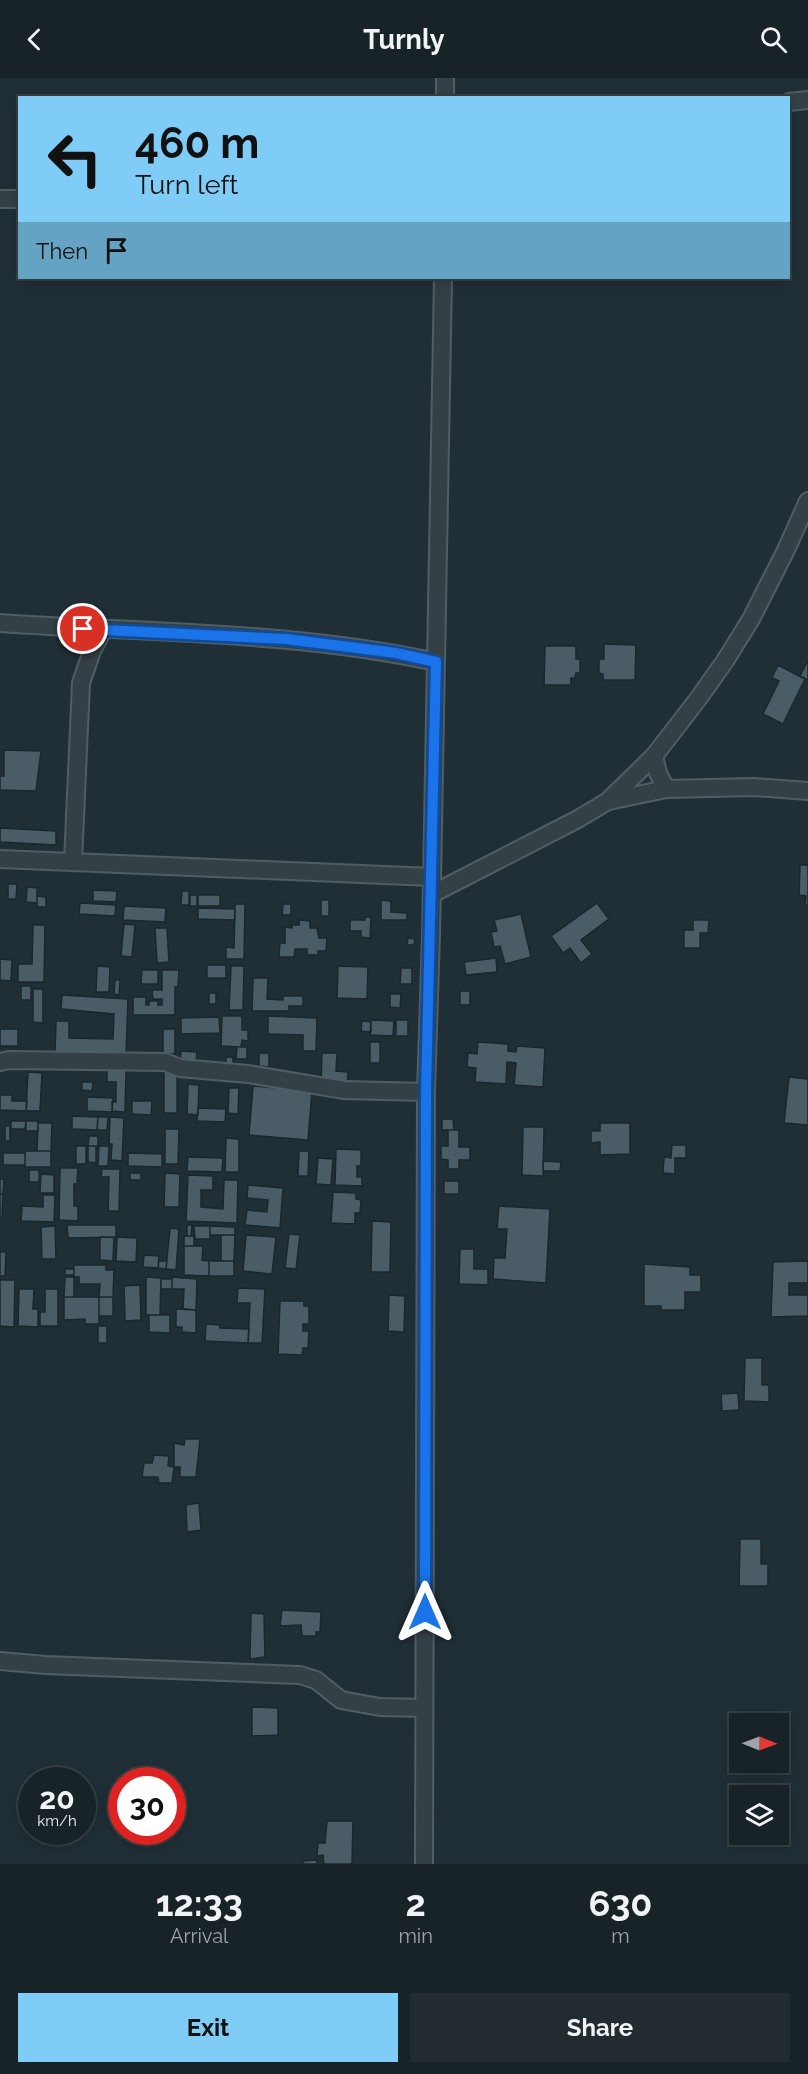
<!DOCTYPE html>
<html lang="en">
<head>
<meta charset="utf-8">
<style>
	:root { --surface:#182328; --page:#212b30; --text:#f1f3f6; --muted:#9fa4a8; --line:#364045; --accent:#7fccf6 }
	body { margin:0; font-family:Raleway,sans-serif; background:var(--page); color:var(--text); height:100vh; display:flex; flex-direction:column; font-size:22px; white-space:nowrap }
	* { box-sizing:border-box; margin:0 }
	p { font-size:20px; color:var(--muted) }
	.icon { flex:none; width:33px; height:33px; fill:none; stroke:currentColor; stroke-width:2; stroke-linecap:round; stroke-linejoin:round }
	.map { position:relative; height:1786px; overflow:hidden }
	.panel { display:flex; flex-direction:column; background:var(--surface); flex:1 }
	.panel>* { flex:none }
	.guide { position:absolute; left:18px; top:18px; width:772px; height:183px; border-radius:0px; box-shadow:0 3px 15px #0003,0 0 0 2px var(--line); background:#7fccf6; color:#111; overflow:hidden }
	.needle { width:39px; rotate:91deg }
	.buttons { position:absolute; left:729px; top:1635px; display:grid; gap:12px }
	.buttons a { display:grid; place-items:center; width:60px; height:60px; border-radius:0px; background:var(--surface); box-shadow:0 3px 15px #0003,0 0 0 2px var(--line); font-size:30px }
	.speed { position:absolute; left:18px; top:1689px; display:flex; gap:12px; font-size:30px; font-weight:700; text-align:center }
	.speed>* { display:grid; place-content:center; width:78px; height:78px; border-radius:50%; background:var(--surface); box-shadow:0 3px 15px #0003,0 0 0 2px var(--line); line-height:1 }
	.speed small { font-size:15px; font-weight:400 }
	.speed .limit { border:9px solid #d22; background:#fff; color:#111 }
	.pin { position:absolute; display:grid; place-items:center; width:51px; height:51px; color:#fff; margin:-26px; border:3px solid #fff; border-radius:50%; box-shadow:0 2px 6px #0007 }
	.me { position:absolute; width:66px; margin:-33px; rotate:0deg; stroke-linejoin:round; filter:drop-shadow(0 0 4px #0008) }
	.turn { display:flex; align-items:center; gap:21px; height:126px; padding:0 18px; font-size:27px }
	.turn .icon { width:78px; height:78px; stroke-width:2.5 }
	.turn b { display:block; font-size:42px; line-height:51px }
	.then { display:flex; align-items:center; height:57px; padding:0 18px; background:#0003; gap:12px; font-size:22px }
	.eta { display:flex; justify-content:space-evenly; align-items:center; height:102px; text-align:center }
	.eta b { font-size:36px; font-weight:700; line-height:42px }
	.primary-button { display:flex; gap:12px; margin-top:auto; padding:12px 18px }
	.primary-button a { flex:1; height:69px; border-radius:0px; background:var(--accent); color:#111; font-size:24px; font-weight:700; line-height:69px; text-align:center }
	.primary-button a+a { background:var(--page); color:var(--text) }
	header { display:flex; justify-content:space-between; align-items:center; height:78px; padding:0 18px; background:var(--surface); font-size:27px; font-weight:700 }
	.map>svg:first-child { display:block }
	.building { fill:#4a5c65; stroke:#1a272d; stroke-width:1.5 }
	.lines { fill:none; stroke-linecap:round; stroke-linejoin:round }
	.minor-casing { stroke:#505e64; stroke-width:20 }
	.minor { stroke:#334046; stroke-width:16 }
	.route-casing { stroke:#114b97; stroke-width:15 }
	.route { stroke:#1a73e8; stroke-width:10 }
</style>
</head>
<body>
<header><svg class="icon" aria-label="back" viewBox="0 0 24 24"><path d="M15 5l-7 7 7 7"/></svg>Turnly<svg class="icon" aria-label="search" viewBox="0 0 24 24"><circle cx="10" cy="10" r="6"/><path d="M15 15l6 6"/></svg></header>
<div class="map">
<svg width="808" height="1786" viewBox="0 0 808 1786">
	<rect width="100%" height="100%" fill="#202f36"/>
	<path class="building" d="M604 566 636 567 635 602H603V596L599 595V581H604Z
		M545 568H576V581H580V595H576L575 600H571V607H544Z
		M807 584H808V602L800 598Z
		M778 587 805 601 783 646 763 636 779 603 772 600Z
		M4 672 41 673 36 713 0 712V698H4Z
		M0 750 56 753V767L0 764Z
		M808 785V827H805L806 818 799 817 800 787H808Z
		M8 806H17L16 821H8Z
		M27 809 37 810V825L26 824Z
		M93 812 117 813 116 824 93 823Z
		M182 813H189V827H181Z
		M190 817H197V828H190Z
		M198 817H220V828H198Z
		M37 818 46 819V829H37Z
		M321 822H329V838H321Z
		M381 822 391 823V834L407 835V842H381Z
		M80 825 116 827 115 838 79 836Z
		M597 825 609 841 581 862 592 876 581 885 570 870 563 875 551 858Z
		M235 826H245L244 881H226V869L234 870Z
		M283 826H291V837H282Z
		M124 828 166 830 165 844 123 842Z
		M198 830 235 831V842L198 841Z
		M521 836 531 879 505 886 500 868 494 869 491 854 497 853 494 842Z
		M365 839H371L370 860 361 859V853H350V842H365Z
		M299 842 310 843V850H317L319 860H327L326 873H318V877H307V871H295L294 879H279L280 865H285V849L292 850V847H299Z
		M693 842H709L708 855H700V870H684V852H693Z
		M124 846 135 847 132 879 121 878Z
		M33 847H45L44 904H18V886H32Z
		M155 850H167L169 884 157 885Z
		M408 860 415 861 414 867H407Z
		M496 880 497 894 466 897 464 884Z
		M0 881 12 882 11 903 0 902Z
		M207 887H226V900H207Z
		M97 888 110 889 109 914H96Z
		M231 888H244L243 932H229Z
		M338 888 368 889 367 921 337 920Z
		M401 890H412V906H400Z
		M142 892H158V906H141Z
		M162 892H179L178 909H175V937H133V919H146V927H149V923H158V927H162V921H153L152 912H162Z
		M253 900H268L267 921 283 922V918H303V928H289V933H252Z
		M115 902H120L119 917 114 916Z
		M21 908H31V922H21Z
		M33 911H43V945L33 944Z
		M460 913H470V927H460Z
		M209 915H216V926H209Z
		M390 916H401L400 930 390 929Z
		M62 917 128 921 126 978 55 976 56 943H69V960L113 961 114 936 61 931Z
		M222 938H242V952H248V963L242 962 241 969 221 968Z
		M268 938 317 940 316 973H303V957L268 956Z
		M219 939 220 955 181 956V940Z
		M371 942 394 943 393 958 370 957Z
		M396 942H408V958H396Z
		M362 943 371 944V954L361 953Z
		M0 951H18V968H0Z
		M163 951H175V976H163Z
		M370 964H380V985H370Z
		M478 964 508 966V973L516 974 517 968 545 970 543 1009 514 1007 516 985 507 984 506 1006 475 1004 476 990 467 989 468 975 477 976Z
		M237 969H247V981H236Z
		M181 973 197 974 196 986 180 985Z
		M259 975H269V989L259 988Z
		M322 975H337L336 993 348 994 347 1007 321 1006Z
		M226 979H233V988H226Z
		M107 991 126 992 125 1034 112 1033V1024H116V1004H107Z
		M164 993H177V1035H164Z
		M28 994 42 995 40 1033H26Z
		M789 999 808 1001V1047L784 1045Z
		M82 1004H93L92 1013 82 1012Z
		M188 1006 199 1007 198 1037 187 1036Z
		M253 1008 312 1013 308 1062 249 1057Z
		M229 1010H239L238 1036 228 1035Z
		M0 1017H12V1023H27L26 1033 0 1032Z
		M87 1019 113 1020 112 1034 87 1033Z
		M132 1023H152L151 1037 132 1036Z
		M198 1030 226 1031 225 1044 197 1043Z
		M72 1038 98 1039 97 1052 72 1051Z
		M98 1039H108L107 1052H97Z
		M110 1039 124 1040 122 1083 111 1082 112 1066H109Z
		M442 1041H453L454 1052H442Z
		M11 1043H26L25 1051H11Z
		M26 1043H38V1053H26Z
		M38 1045H52L51 1073H37Z
		M600 1045H630V1076L600 1077V1064L591 1065V1053H600Z
		M5 1048H10V1063H5Z
		M523 1049H544L543 1098 522 1097Z
		M165 1051H179L178 1086H165Z
		M448 1052H459V1069H470V1082H459V1091H448V1082L441 1081V1068H448Z
		M89 1058H98V1068H88Z
		M226 1060 239 1061V1094H225Z
		M672 1067H686V1080H675V1096L663 1095 664 1079 671 1080Z
		M76 1068H86V1086H76Z
		M88 1068H96V1085L88 1084Z
		M99 1068H109L108 1088H98Z
		M336 1071 361 1072V1088H357V1099H362V1108L335 1107Z
		M25 1073H51V1089H25Z
		M299 1073H309L308 1098H298Z
		M3 1075H25V1087H3Z
		M128 1075 162 1076V1089L128 1088Z
		M188 1079 223 1080 222 1094 187 1093Z
		M318 1080 333 1081 331 1107 316 1106Z
		M543 1083 561 1084 560 1093H543Z
		M60 1090H78L77 1106H74V1128H78V1143L59 1142Z
		M102 1091H120L119 1133H108L109 1099H101Z
		M29 1092H39V1104H29Z
		M130 1095H141V1102H130Z
		M165 1095 180 1096 179 1129H164Z
		M41 1096 54 1097V1115H40Z
		M188 1097 213 1098V1112H201V1129L223 1131 224 1102H238L237 1145 186 1143Z
		M0 1101H4L3 1116H0Z
		M444 1103H459V1116H444Z
		M248 1107 283 1110 280 1150 245 1147 247 1132 267 1134 268 1122 247 1120Z
		M333 1114 356 1115V1121L361 1122 360 1135H355V1146L331 1145Z
		M0 1116H3L2 1140H0Z
		M43 1117H55L54 1144 21 1143 22 1128 43 1129Z
		M499 1128 550 1131 546 1205 493 1201 494 1180H505L507 1151H497Z
		M372 1143 391 1144 390 1194H371Z
		M67 1147H116V1159L68 1160Z
		M187 1147H192L191 1158H187Z
		M55 1148 56 1181H42L41 1149Z
		M194 1148H210V1161H195Z
		M210 1148 235 1149V1157H210Z
		M170 1150 179 1151 176 1192 166 1191Z
		M289 1156 300 1157 296 1191 285 1190Z
		M221 1157H235L234 1183H221Z
		M246 1157 276 1159 272 1196 243 1193Z
		M184 1158H194V1168H184Z
		M100 1159H114L113 1183 100 1182Z
		M117 1159 137 1160 136 1184 116 1183Z
		M184 1168H203L202 1182 209 1183V1198L184 1197Z
		M460 1171H474V1191H488V1207L459 1206Z
		M0 1174H6L5 1198H0Z
		M144 1177 159 1178 158 1190 143 1189Z
		M159 1183H167L166 1191 158 1190Z
		M209 1183H234V1198H209Z
		M808 1183V1205H789V1217H808V1238L771 1239 773 1184Z
		M644 1186 690 1189V1197H701V1214H685V1232H661V1228H644Z
		M74 1187H106V1192H114L113 1219H99L100 1206H79V1199H74Z
		M65 1191H74V1197H65Z
		M65 1199H74V1219H64Z
		M146 1199 161 1200 160 1237H146Z
		M172 1199 197 1201 196 1232 183 1231 184 1211H172Z
		M161 1201H172V1211H161Z
		M0 1202H15L14 1249 0 1248Z
		M140 1207 141 1242 125 1243 124 1208Z
		M238 1210 265 1211 262 1265H248L250 1225H237Z
		M19 1211H34L33 1231H38V1249L18 1248Z
		M45 1211H58V1248H40V1234H45Z
		M389 1217 405 1218 404 1254 388 1253Z
		M64 1219H99V1246H85V1241L64 1242Z
		M99 1219H113V1238H99Z
		M280 1223H304V1228H309V1246H303V1253H309L308 1270H303L302 1277 278 1276Z
		M176 1231 196 1232V1255L182 1254V1249H176Z
		M149 1237H170V1255L149 1254Z
		M206 1246 220 1247V1250L249 1251 248 1265 205 1263Z
		M98 1248H107V1265H98Z
		M745 1280H762V1307H769V1324L744 1323Z
		M738 1315 739 1332 722 1333 721 1316Z
		M185 1361H200L196 1399H180V1389H174V1365L184 1367Z
		M154 1377 169 1378 168 1388 174 1389 172 1405H159L158 1399H142L144 1385H152Z
		M199 1425 201 1452 187 1454 186 1427Z
		M740 1461H761V1486H768V1508H739Z
		M282 1532 321 1534 320 1554H316V1558H302L301 1547 280 1548Z
		M251 1535 264 1536 265 1579 250 1581Z
		M252 1629 278 1630V1657L252 1658Z
		M739 1641H768V1646H740V1684H767V1688H738Z
		M327 1743H353L352 1786H324L323 1777 317 1778 318 1765H325Z
		M752 1756H766V1765H752Z
		M317 1782V1786H303V1783Z"/>
	<g class="lines">
		<defs>
			<path id="minor" d="M445 20V0
				M789 24 808 22
				M0 121H20
				M0 545C146 555 293 553 436 584
				M654 678 658 695 666 711
				M609 723 666 711 754 709 808 713
				M0 781 432 799
				M73 784 81 605 92 573 103 552
				M432 816 578 741 608 723 654 678 698 621 725 583 751 541 786 472 808 423
				M0 984 9 982 165 984 180 990 248 996 344 1012 426 1014
				M0 1583 45 1587 300 1597 316 1602 341 1622 380 1629 424 1630
				M424 1786 426 1014 431 857 443 200"/>
		</defs>
		<use href="#minor" class="minor-casing"/>
		<use href="#minor" class="minor"/>
	</g>
	<g class="lines">
		<defs>
			<path id="route" d="M83 551 286 561 396 575 436 584 426 1014 425 1534"/>
		</defs>
		<use href="#route" class="route-casing"/>
		<use href="#route" class="route"/>
	</g>
</svg>
<div class="buttons">
<a><svg class="needle" viewBox="-14 -14 28 28"><path d="M0-13l5 13h-10z" fill="#e53935"/><path d="M0 13l5-13h-10z" fill="#9fa4a8"/></svg></a>
<a><svg class="icon" aria-label="layers" viewBox="0 0 24 24"><path d="M12 4l9 5-9 5-9-5zM3 14l9 5 9-5"/></svg></a>
</div>
<div class="speed"><div>20<small>km/h</small></div><div class="limit">30</div></div>
<div class="pin" style="left:83px;top:551px;background:#d93025"><svg class="icon" aria-label="arrive" viewBox="0 0 24 24"><path d="M6 21V4h12l-3 4 3 4H6"/></svg></div>
<svg class="me" style="left:425px;top:1534px" viewBox="-20 -20 40 40"><path d="M0-17L14 15 0 8-14 15z" fill="#1a73e8" stroke="#fff" stroke-width="4"/></svg>
<div class="guide">
<div class="turn"><svg class="icon" aria-label="left" viewBox="0 0 24 24"><path d="M17 20v-9H6M10 6l-5 5 5 5"/></svg><div><b>460 m</b>Turn left</div></div>
<div class="then">Then<svg class="icon" aria-label="arrive" viewBox="0 0 24 24"><path d="M6 21V4h12l-3 4 3 4H6"/></svg></div>
</div>
</div>
<section class="panel">
<div class="eta">
<div><b>12:33</b><p>Arrival</p></div>
<div><b>2</b><p>min</p></div>
<div><b>630</b><p>m</p></div>
</div>
<div class="primary-button"><a>Exit</a><a>Share</a></div>
</section>
</body>
</html>
